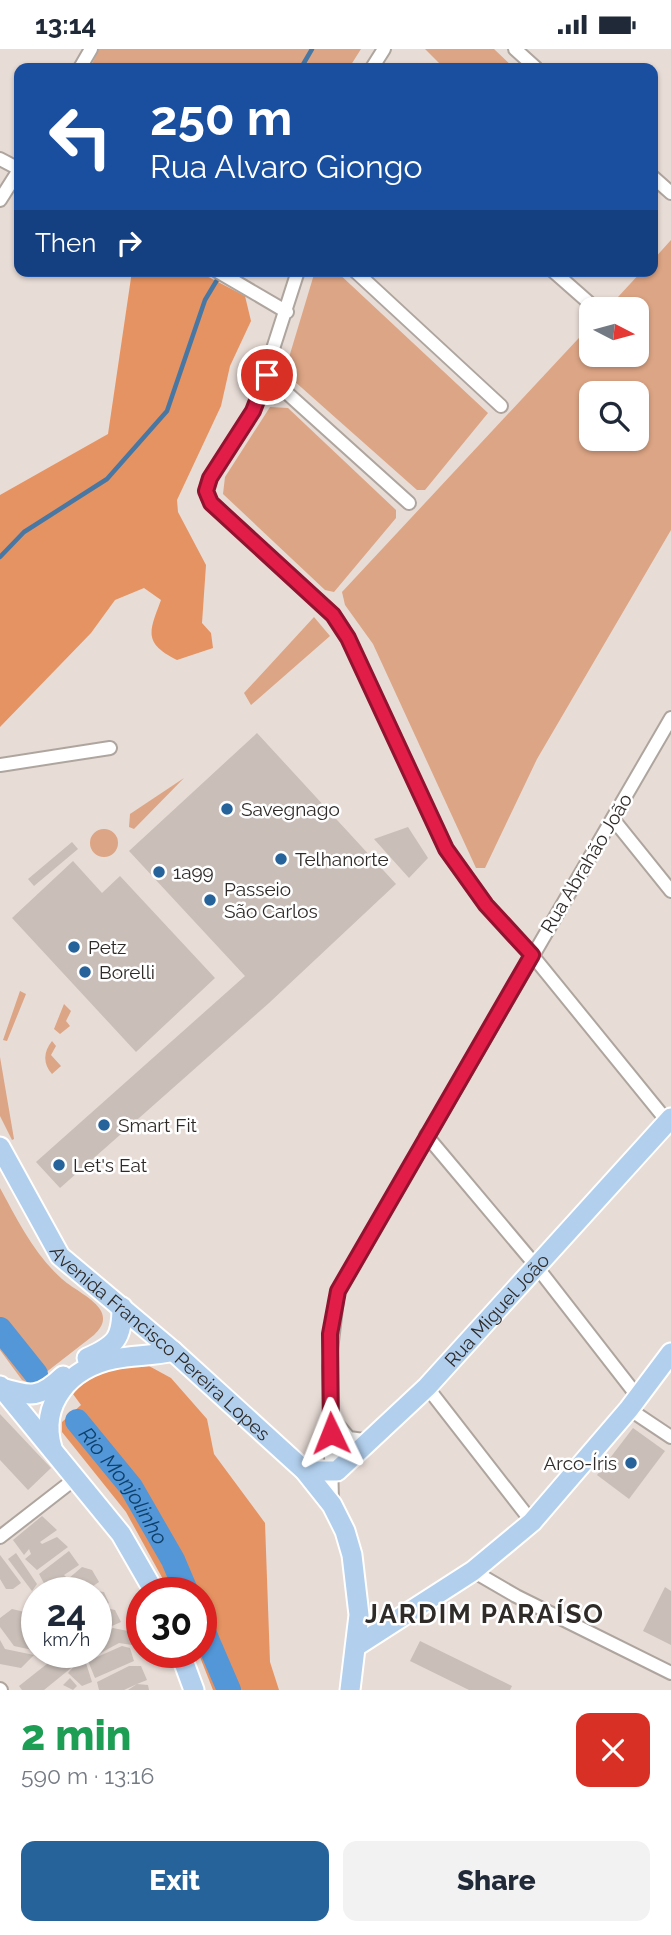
<!DOCTYPE html>
<html lang="en">
<head>
<meta charset="utf-8">
<style>
	:root { --surface:#fff; --page:#f2f2f3; --text:#1f2937; --muted:#747a83; --accent:#26639a }
	body { margin:0; font-family:Raleway,sans-serif; background:var(--page); color:var(--text); height:100vh; display:flex; flex-direction:column; font-size:26px; white-space:nowrap }
	* { box-sizing:border-box; margin:0 }
	p { font-size:23px; color:var(--muted) }
	.icon { flex:none; width:38px; height:38px; fill:none; stroke:currentColor; stroke-width:2; stroke-linecap:round; stroke-linejoin:round }
	.map { position:relative; height:1641px; overflow:hidden }
	.details { display:flex; flex-direction:column; background:var(--surface); flex:1 }
	.details>* { flex:none }
	.guide { position:absolute; left:14px; top:14px; width:644px; height:214px; border-radius:14px; box-shadow:0 2px 5px #0004; background:#1a4fa0; color:#fff; overflow:hidden }
	.needle { width:46px; rotate:96deg }
	.controls { position:absolute; left:579px; top:248px; display:grid; gap:14px }
	.controls a { display:grid; place-items:center; width:70px; height:70px; border-radius:14px; background:var(--surface); box-shadow:0 2px 5px #0004; font-size:35px }
	.speed { position:absolute; left:21px; top:1528px; display:flex; gap:14px; font-size:35px; font-weight:700; text-align:center }
	.speed>* { display:grid; place-content:center; width:91px; height:91px; border-radius:50%; background:var(--surface); box-shadow:0 2px 5px #0004; line-height:1 }
	.speed small { font-size:18px; font-weight:400 }
	.speed .limit { border:10px solid #d22; background:#fff; color:#111 }
	.pin { position:absolute; display:grid; place-items:center; width:60px; height:60px; color:#fff; margin:-30px; border:4px solid #fff; border-radius:50%; box-shadow:0 2px 7px #0007 }
	.me { position:absolute; width:77px; margin:-38px; rotate:358deg; stroke-linejoin:round; filter:drop-shadow(0 0 5px #0008) }
	.turn { display:flex; align-items:center; gap:24px; height:147px; padding:0 21px; font-size:32px }
	.turn .icon { width:91px; height:91px; stroke-width:2.5 }
	.turn b { display:block; font-size:49px; line-height:60px }
	.then { display:flex; align-items:center; height:66px; padding:0 21px; background:#0003; gap:14px; font-size:26px }
	.round { display:grid; place-items:center; flex:none; width:74px; height:74px; border-radius:14px; background:var(--page) }
	.head { display:flex; align-items:center; justify-content:space-between; height:119px; padding:0 21px }
	h1 { font-size:42px; font-weight:800; line-height:52px; color:#1e9e55 }
	.button { display:flex; gap:14px; margin-top:auto; padding:14px 21px }
	.button a { flex:1; height:80px; border-radius:14px; background:var(--accent); color:#fff; font-size:28px; font-weight:800; line-height:80px; text-align:center }
	.button a+a { background:var(--page); color:var(--text) }
	.status { display:flex; justify-content:space-between; align-items:center; height:49px; padding:0 35px; background:var(--surface); direction:ltr }
	.status svg { height:19px; fill:currentColor }
	.map>svg:first-child { display:block }
	.green { fill:#dca585; fill-rule:evenodd }
	.forest { fill:#e59362 }
	.lines { fill:none; stroke-linecap:round; stroke-linejoin:round }
	.stream { stroke:#4877a4; stroke-width:4.5 }
	.river { stroke:#5397d8; stroke-width:24 }
	.building { fill:#c9beb8 }
	.minor-casing { stroke:#afa59f; stroke-width:16 }
	.primary-casing { stroke:#fff; stroke-width:23 }
	.minor { stroke:#fff; stroke-width:12 }
	.primary { stroke:#b2d0ee; stroke-width:19 }
	.route-casing { stroke:#92132f; stroke-width:18 }
	.route { stroke:#e11d48; stroke-width:12 }
	.poi-dot { fill:#26639a; stroke:#fff; stroke-width:2.5 }
	.labels { text-anchor:middle; dominant-baseline:central; stroke-width:5; stroke-linejoin:round; paint-order:stroke }
	.poi-label { font-size:19px; fill:#2f2b29; stroke:#fff; text-anchor:start }
	.street-label { font-size:19px; fill:#2f2b29; stroke:#fff }
	.water-label { font-size:21px; font-style:italic; fill:#0e406a; stroke:#fff }
	.district-label { font-size:26px; font-weight:bold; letter-spacing:2px; fill:#2f2b29; stroke:#fff }
</style>
</head>
<body>
<div class="status"><b>13:14</b><svg viewBox="0 0 49 12"><path d="M0 12V9h3v3zM5 12V6h3v6zM10 12V3h3v9zM15 12V0h3v12zM26 1h20v11H26zM47 4h2v5h-2z"/></svg></div>
<div class="map">
<svg width="671" height="1641" viewBox="0 0 671 1641">
	<rect width="100%" height="100%" fill="#e8dcd6"/>
	<path class="green" d="M99 0H361L349 19H90Z
		M425 0H494L514 19H444Z
		M671 191V481L537 710 485 819H476L373 595 345 556 342 543 591 276 592 306H637V261H606L642 222H653V211ZM592 345H637V390H592Z
		M315 222H336L488 364 425 441H417L293 331 287 315Z
		M270 358 288 359 396 461V469L334 543 325 541 223 445 225 428Z
		M314 568 330 587 251 656 244 644Z
		M184 729 134 780 129 778 130 765Z
		M90 794a14 14 0 1 1 28 0a14 14 0 1 1-28 0Z
		M20 942 26 945 7 992 3 991Z
		M64 955 71 962 66 972 70 977 60 985 54 980Z
		M52 992 56 997 51 1006 61 1017 52 1025C43 1015 43 1003 52 992Z
		M0 1008 14 1090 12 1091 0 1067Z
		M0 1139C18 1172 34 1205 62 1230 73 1240 94 1249 101 1262 106 1272 101 1279 94 1286L31 1335 22 1331 0 1301Z"/>
	<path class="forest" d="M132 222H197L245 247 251 272 230 317 221 357 177 451 178 463 206 516 202 574 211 584 213 599 177 611C143 594 149 583 161 551L144 539 115 551 91 584 0 678V446L108 385Z
		M149 1317 171 1329 207 1370 214 1405 265 1474 270 1613 279 1641H213L198 1603H201V1544L170 1543 126 1463 62 1383V1373L81 1356 73 1345C93 1316 116 1318 149 1317Z"/>
	<g class="lines">
		<path class="stream" d="M301 19 312 0
			M0 508 24 483 107 430 167 362 205 251 220 226"/>
		<g class="river">
			<path d="M0 1280 36 1325"/>
			<path id="s1" d="M77 1372 131 1438 173 1511 187 1544"/>
			<path d="M201 1576 229 1641"/>
		</g>
	</g>
	<path class="building" d="M257 684 396 835 269 954 60 1139 36 1113 245 927 129 802Z
		M408 778 428 809 409 829 374 790Z
		M72 793 78 800 34 837 28 830Z
		M73 812 102 844 120 827 215 929 136 1003 12 869Z
		M0 1365 51 1419 28 1441 0 1411Z
		M633 1379 665 1402 629 1450 597 1426Z
		M42 1467 57 1481 40 1493 42 1495 57 1488 68 1498 37 1521 25 1510 31 1505 29 1500 24 1506 13 1491Z
		M69 1502 79 1516 64 1526 68 1530 82 1518 92 1521 99 1533 83 1544H50L58 1536 53 1531 46 1538 39 1525Z
		M16 1504 37 1535 32 1542 8 1510Z
		M0 1506 21 1534 13 1540H6L0 1530Z
		M665 1538 671 1542V1596L643 1582Z
		M96 1542 104 1543 109 1554 96 1560Z
		M102 1558 115 1561 121 1573 96 1584V1563Z
		M12 1560 37 1566V1602L14 1597 0 1578V1569Z
		M113 1579 128 1582 132 1596 119 1594 88 1611 84 1603H96V1587Z
		M0 1591 5 1600 34 1606 21 1619 0 1615Z
		M420 1592 512 1637 510 1641H469L410 1612Z
		M122 1597 130 1599 134 1612 95 1629 88 1612Z
		M62 1603H77L82 1610 77 1614H86L92 1633 82 1637 68 1624 76 1615 44 1641H22L19 1637Z
		M129 1617H141L147 1631 137 1635 148 1636 149 1641H128L137 1635 124 1641H99L97 1633Z
		M70 1629 77 1637 73 1641 63 1636Z"/>
	<g class="lines">
		<defs>
			<path id="minor" d="M515 0 536 19
				M80 19 91 0
				M372 19 384 0
				M0 110 19 120
				M653 128 671 144
				M0 151 19 121
				M217 222 287 263
				M298 222 253 362 210 429 206 442 211 454 333 566 348 589 446 801 486 856 532 906 671 1077
				M355 222 501 357
				M553 222 595 259
				M267 326 409 454
				M0 716 110 699
				M613 770 671 842
				M426 1086 537 1218 638 1348
				M427 1338 532 1473
				M629 1360 671 1388
				M331 1368 349 1389 371 1392
				M332 1453 329 1318 338 1242 671 669
				M0 1488 76 1429
				M473 1522 516 1547 671 1624
				M0 1640 1 1641"/>
			<g id="primary">
				<path id="s2" d="M0 1098 60 1207 173 1302 305 1422 332 1456 345 1482 352 1506 359 1566 350 1641"/>
				<path d="M87 1309C116 1296 122 1290 122 1258"/>
				<path d="M0 1337 121 1485 155 1544"/>
				<path d="M2 1339C31 1348 40 1349 63 1327"/>
				<path d="M52 1399C39 1354 70 1319 114 1310 134 1306 154 1307 173 1302"/>
				<path id="s3" d="M305 1422H337L427 1338 671 1069"/>
				<path d="M358 1596 473 1522 532 1473 629 1360 671 1304"/>
				<path d="M180 1603 194 1641"/>
			</g>
		</defs>
		<use href="#minor" class="minor-casing"/>
		<use href="#primary" class="primary-casing"/>
		<use href="#minor" class="minor"/>
		<use href="#primary" class="primary"/>
	</g>
	<g class="lines">
		<defs>
			<path id="route" d="M267 326 253 362 210 429 206 442 211 454 333 566 348 589 446 800 486 856 532 906 338 1242 330 1285 331 1384"/>
		</defs>
		<use href="#route" class="route-casing"/>
		<use href="#route" class="route"/>
	</g>
	<g class="poi-dot">
		<circle cx="227" cy="760" r="7"/>
		<circle cx="281" cy="810" r="7"/>
		<circle cx="159" cy="823" r="7"/>
		<circle cx="210" cy="851" r="7"/>
		<circle cx="74" cy="898" r="7"/>
		<circle cx="85" cy="923" r="7"/>
		<circle cx="104" cy="1076" r="7"/>
		<circle cx="59" cy="1116" r="7"/>
		<circle cx="631" cy="1414" r="7"/>
	</g>
	<g class="labels">
		<g class="poi-label">
			<text x="241" y="760">Savegnago</text>
			<text x="295" y="810">Telhanorte</text>
			<text x="173" y="823">1a99</text>
			<text x="224" y="840">Passeio<tspan x="224" dy="22">São Carlos</tspan></text>
			<text x="88" y="898">Petz</text>
			<text x="99" y="923">Borelli</text>
			<text x="118" y="1076">Smart Fit</text>
			<text x="73" y="1116">Let's Eat</text>
			<text x="617" y="1414" text-anchor="end">Arco-Íris</text>
		</g>
		<g class="street-label">
			<text transform="translate(586 814) rotate(-59)">Rua Abrahão João</text>
			<text stroke="none"><textPath href="#s3" startOffset="259">Rua Miguel João</textPath></text>
			<text stroke="none"><textPath href="#s2" startOffset="257">Avenida Francisco Pereira Lopes</textPath></text>
		</g>
		<g class="water-label">
			<text stroke="none"><textPath href="#s1" startOffset="80">Rio Monjolinho</textPath></text>
		</g>
		<g class="district-label">
			<text x="485" y="1565">JARDIM PARAÍSO</text>
		</g>
	</g>
</svg>
<div class="controls">
<a><svg class="needle" viewBox="-14 -14 28 28"><path d="M0-13l5 13h-10z" fill="#e53935"/><path d="M0 13l5-13h-10z" fill="#747a83"/></svg></a>
<a><svg class="icon" aria-label="search" viewBox="0 0 24 24"><circle cx="10" cy="10" r="6"/><path d="M15 15l6 6"/></svg></a>
</div>
<div class="speed"><div>24<small>km/h</small></div><div class="limit">30</div></div>
<div class="pin" style="left:267px;top:326px;background:#d93025"><svg class="icon" aria-label="arrive" viewBox="0 0 24 24"><path d="M6 21V4h12l-3 4 3 4H6"/></svg></div>
<svg class="me" style="left:331px;top:1384px" viewBox="-20 -20 40 40"><path d="M0-17L14 15 0 8-14 15z" fill="#e11d48" stroke="#fff" stroke-width="4"/></svg>
<div class="guide">
<div class="turn"><svg class="icon" aria-label="left" viewBox="0 0 24 24"><path d="M17 20v-9H6M10 6l-5 5 5 5"/></svg><div><b>250 m</b>Rua Alvaro Giongo</div></div>
<div class="then">Then<svg class="icon" aria-label="right" viewBox="0 0 24 24"><path d="M7 20v-9h11M14 6l5 5-5 5"/></svg></div>
</div>
</div>
<section class="details">
<div class="head"><div><h1>2 min</h1><p>590 m · 13:16</p></div><a class="round" style="background:#d93025;color:#fff"><svg class="icon" aria-label="close" viewBox="0 0 24 24"><path d="M6 6l12 12M18 6L6 18"/></svg></a></div>
<div class="button"><a>Exit</a><a>Share</a></div>
</section>
</body>
</html>
